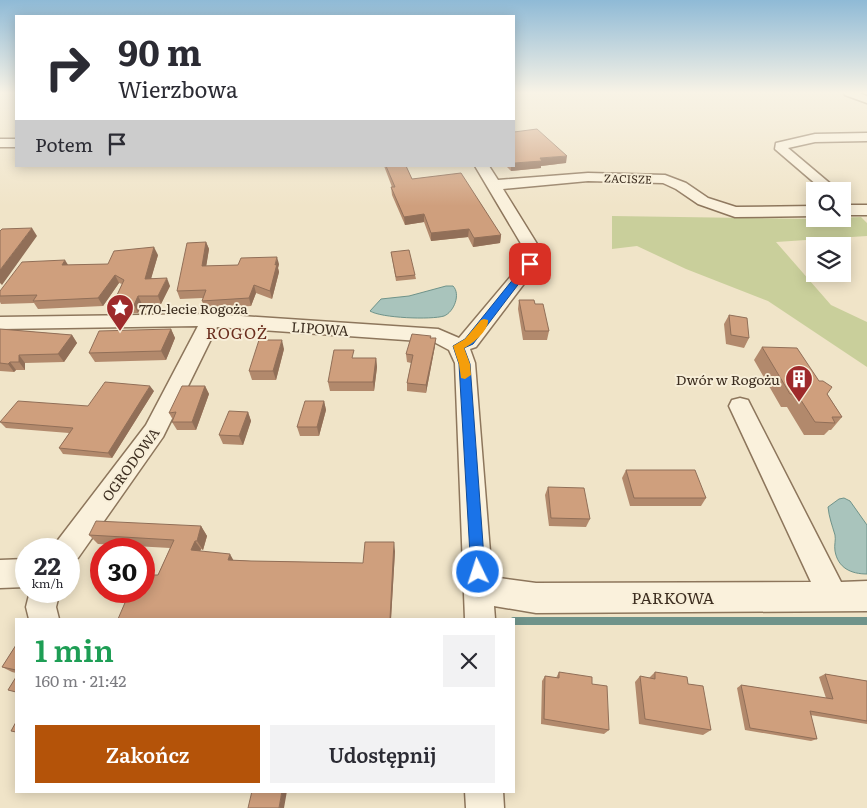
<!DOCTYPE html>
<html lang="pl">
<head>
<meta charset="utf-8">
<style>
	:root { --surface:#fff; --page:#f2f2f3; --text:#2b2b33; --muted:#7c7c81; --accent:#b45309 }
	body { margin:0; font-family:Literata,serif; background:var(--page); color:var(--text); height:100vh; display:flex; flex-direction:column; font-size:19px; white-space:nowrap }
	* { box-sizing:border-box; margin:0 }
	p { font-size:16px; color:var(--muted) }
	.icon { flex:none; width:28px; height:28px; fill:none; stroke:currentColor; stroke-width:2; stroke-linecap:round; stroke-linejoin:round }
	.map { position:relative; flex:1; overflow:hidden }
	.sheet { position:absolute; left:15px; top:618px; width:500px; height:175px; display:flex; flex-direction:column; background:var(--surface); border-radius:0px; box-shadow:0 2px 12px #0003 }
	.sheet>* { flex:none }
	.top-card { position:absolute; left:15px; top:15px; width:500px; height:152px; border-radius:0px; box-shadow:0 2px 12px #0003; background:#fff; color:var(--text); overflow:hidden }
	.fabs { position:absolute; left:806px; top:182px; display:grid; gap:10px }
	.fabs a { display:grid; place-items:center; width:45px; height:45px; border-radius:0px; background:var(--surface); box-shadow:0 2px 12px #0003; font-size:25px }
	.speed { position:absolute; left:15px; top:538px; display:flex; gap:10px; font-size:25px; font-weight:700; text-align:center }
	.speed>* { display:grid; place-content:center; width:65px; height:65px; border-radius:50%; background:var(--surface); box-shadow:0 2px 12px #0003; line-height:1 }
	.speed small { font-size:12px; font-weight:400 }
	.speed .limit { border:8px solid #d22; background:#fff; color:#111 }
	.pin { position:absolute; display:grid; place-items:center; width:42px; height:42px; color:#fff; margin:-21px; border-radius:10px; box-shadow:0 2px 8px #0006 }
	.me { position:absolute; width:55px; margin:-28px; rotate:356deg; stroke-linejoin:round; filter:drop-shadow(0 0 4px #0008) }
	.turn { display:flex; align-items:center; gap:18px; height:105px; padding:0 20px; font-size:22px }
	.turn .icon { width:65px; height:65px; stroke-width:2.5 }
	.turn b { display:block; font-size:35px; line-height:42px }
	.then { display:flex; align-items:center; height:48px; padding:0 20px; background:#0003; gap:10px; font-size:19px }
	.round { display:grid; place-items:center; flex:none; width:52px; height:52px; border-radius:0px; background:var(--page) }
	.head { display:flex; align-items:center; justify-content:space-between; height:85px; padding:0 20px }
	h1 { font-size:30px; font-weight:600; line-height:38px; color:#1e9e55 }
	.cta { display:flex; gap:10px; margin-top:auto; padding:10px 20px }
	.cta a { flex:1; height:58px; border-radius:0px; background:var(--accent); color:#fff; font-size:20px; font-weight:600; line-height:58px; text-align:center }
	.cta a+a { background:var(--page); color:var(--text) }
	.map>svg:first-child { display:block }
	.green { fill:#c9cf9b }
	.water { fill:#a9c4bc; stroke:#6f938a }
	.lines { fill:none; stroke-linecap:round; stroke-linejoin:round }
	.stream { stroke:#6f938a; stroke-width:8 }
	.minor-casing { stroke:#8d765c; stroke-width:3 }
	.minor { fill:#faf1dc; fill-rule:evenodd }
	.wall { fill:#b2896c }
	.shaded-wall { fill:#916f58 }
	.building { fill:#cf9f7d; stroke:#916f58 }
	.route { fill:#1a73e8; stroke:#114b97 }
	.slow { fill:#f59e0b }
	.labels { text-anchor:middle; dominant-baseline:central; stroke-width:4; stroke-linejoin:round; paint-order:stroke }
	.far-street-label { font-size:11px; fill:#3d2e20; stroke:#f7eed8 }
	.poi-label { font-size:14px; fill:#3d2e20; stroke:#f7eed8; text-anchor:start }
	.street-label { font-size:14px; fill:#3d2e20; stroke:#f7eed8 }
	.quarter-label { font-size:16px; letter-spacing:1px; fill:#6b2e1e; stroke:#f7eed8 }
	.near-street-label { font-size:16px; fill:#3d2e20; stroke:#f7eed8 }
</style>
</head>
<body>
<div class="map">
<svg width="867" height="808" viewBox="0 0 867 808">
	<rect width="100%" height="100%" fill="#f0e4c8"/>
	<path class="green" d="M612 216 815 219 861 217 867 223V236L776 242 831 305 867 322V367L768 301 686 269 637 246 612 249Z"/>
	<path class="water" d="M446 286H453C461 294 454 312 444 316 431 320 381 318 370 311L381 299 409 296Z
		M844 498 850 501 867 525V574C851 574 838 568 835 551 834 545 836 540 835 535 832 525 829 517 828 507L839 499Z"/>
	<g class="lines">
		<path class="stream" d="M514 621H867"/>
		<defs>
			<path id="minor" d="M844 93H859L867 96V103L845 95Z
				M867 133V141L815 142 788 148 839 191H824L775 149 776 143 815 134Z
				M0 139H16V147H0Z
				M475 166H489L498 180 588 173 665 175 686 183 708 198 736 207 815 206V216L735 217 698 204 676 189 663 183 588 181 503 189 542 252 536 268 476 347 470 349 475 363 492 577 536 583 811 582 729 406 732 400 740 398 748 400 751 406 841 582 867 581V611L536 613 494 606 495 619H465L455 363 449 350 434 342 217 327 163 437 78 558 69 562V549H54L58 540 146 425 198 326 0 329V317L211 314 438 329 459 338 522 263 526 252Z
				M842 205H867V215H842Z
				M26 559V587L0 588V560Z
				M30 591H60L56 607 59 619H29L26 607Z
				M465 791H503L504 808H466Z"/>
		</defs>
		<use href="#minor" class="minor-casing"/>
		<use href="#minor" class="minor"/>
	</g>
	<path class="wall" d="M566 163 541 166V168L511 171 506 166Z
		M384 166H406L412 179 501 235 500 243 473 247 468 237 431 241 424 222 405 225 392 195 391 187H392Z
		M206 242 209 249 206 266 279 264 278 268 279 272 272 299 256 293 251 306 205 309 202 301 203 298 180 299 177 291Z
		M391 252 415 275 416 279 396 281Z
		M158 255 151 278 170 286 161 304H142L138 313H116L112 306 122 284 119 283 103 306 38 309 34 303 1 304 0 302V291L68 265 108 264Z
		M519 300 549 331 547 340H523L518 309Z
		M729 315 749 338 744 348 726 344 724 324Z
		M0 329 72 335 77 343 64 362 25 363V370H16L14 372 0 371Z
		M171 329 175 338 166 360 95 362 89 353Z
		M431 336V338L435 346 426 393 407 391V383L411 363 407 362 406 354Z
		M762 347 819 381 842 417 831 430H829L824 435H804L787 407H781L754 360Z
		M284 349 276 380H252L249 371Z
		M355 358H376L377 367 374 391H330L328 382Z
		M205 386 209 394 196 430H177L172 422 173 420 169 413Z
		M154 391 112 458 63 454 59 448 69 433 6 428 0 422 88 406Z
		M324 401 326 410 319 436H300L297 427Z
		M248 412 251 421 243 445 223 444 219 435Z
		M626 470 706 498 701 506H630L622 478Z
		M548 487 590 519 586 527 549 526 545 495Z
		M201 526 207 536 203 550 201 549 200 551 233 560 251 561 363 563 395 551 391 619 158 575 170 548 98 544 89 535Z
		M16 645V673L12 672 2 667Z
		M559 672 592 684 609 730 604 734 541 724 542 681 545 676 556 678Z
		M655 672 688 684 711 730 703 735 639 724 635 682 640 676 649 678Z
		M825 674 867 681V724L810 715 817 739 811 741 745 730 737 688 741 685 826 698 819 677Z"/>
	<path class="shaded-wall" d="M567 156 566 163 541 166V168L511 171V166H514V163L540 158Z
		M424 214V222L405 225 404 217Z
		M32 228 37 236 2 285 0 283V270Z
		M469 229 468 237 431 241V233Z
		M501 235 500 243 473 247 474 238Z
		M206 242 209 249 205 274 202 266Z
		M154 247 158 255 149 286 145 279Z
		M277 257 279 264 278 268 279 272 272 299 270 291Z
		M65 260 70 268 62 265Z
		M115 275 119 283 103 306 98 298Z
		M167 278 170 286 161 304 158 296Z
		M254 285 256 293 251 306 249 298Z
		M138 296 142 304 138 313 134 305Z
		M171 329 175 338 166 360 161 351Z
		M72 335 77 343 64 362 58 354Z
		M436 338 435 346 426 393V385Z
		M282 340 284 349 276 380 273 371Z
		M19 355 25 363V370L19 362Z
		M376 358 377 367 374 391 373 382Z
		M10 362 16 370 14 372 8 364Z
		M150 386 154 391 112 458 108 453Z
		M205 386 209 394 196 430 192 422Z
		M324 401 326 410 319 436 317 427Z
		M248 412 251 421 243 445 239 436Z
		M201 526 207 536 203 550 197 541Z
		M195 541 201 549 197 559 191 550Z
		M394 542 395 551 391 619H390Z
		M230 554 235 563 228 560Z
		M282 791H287L284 808H279Z"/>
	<path class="building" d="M537 129 567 156 540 158 542 161 514 163V132Z
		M386 166H406L412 179 461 173 501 235 474 238 469 229 431 233 424 214 404 217 391 187H395Z
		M32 228 0 270V231L2 229Z
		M206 242 202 266 238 265 241 258 277 257 275 265 277 264 270 291 254 285 249 298 202 301 206 290 177 291 187 243Z
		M154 247 145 279 167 278 158 296H138L134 305 112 306 124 280 115 275 98 298 33 301 37 295 0 296V291L22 262 65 260 62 265 108 264 114 251Z
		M409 250 415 275 396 277 391 252Z
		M519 300H534L535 304H543L549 331H525Z
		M729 315 747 318 749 338 731 335Z
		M0 329 72 335 58 354 19 355V362H10L8 364 0 363Z
		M171 329 161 351 89 353 99 331Z
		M412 334 431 336 430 338H436L426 385 407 383 413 355 406 354Z
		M259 340H282L273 371H249Z
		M762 347 797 348 819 381H823L832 387 827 394 842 417H832L835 423 815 422 797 394H790Z
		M334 350H354L352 358H376L373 382H328Z
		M105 382 150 386 108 453 59 448 73 428 0 422 18 401 88 406Z
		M182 386H205L192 422H172L176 412 169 413Z
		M305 401H324L317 427H297Z
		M229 411 248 412 239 436 219 435Z
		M626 470H695L706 498H634Z
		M548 487 584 488 590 519 551 518Z
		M96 521 201 526 197 541H195L191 550 230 554 228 560 251 561 363 563 365 542H394L390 619H118L130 591H144V575H158L174 540 89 535Z
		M16 645V670L2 667Z
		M559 672 592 677V684L607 686 609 730 544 719 545 676 559 678Z
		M655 672 687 677 688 684 703 686 711 730 645 719 640 676 655 679Z
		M825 674 867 681V721L810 711 817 739 750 728 741 685 833 699Z
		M16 677V692L8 690Z
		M16 722V732L11 731Z
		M252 791H282L279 808H248Z"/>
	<linearGradient id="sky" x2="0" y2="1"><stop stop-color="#8fbad6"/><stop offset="0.45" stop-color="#f8f3e6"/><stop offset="1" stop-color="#f8f3e6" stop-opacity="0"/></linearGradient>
	<rect width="867" height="206" fill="url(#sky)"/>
	<path class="route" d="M530 261 534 264 533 265 473 344 464 348 470 364 485 572 483 577 478 579 473 577 471 572 459 364 453 346 465 339 527 262Z"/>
	<path class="slow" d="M484 319 488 320C489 330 473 344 464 348L470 364 471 375 465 379 461 378 459 364 453 346 465 339 481 320Z"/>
	<defs>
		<symbol id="sight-pin" viewBox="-11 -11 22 30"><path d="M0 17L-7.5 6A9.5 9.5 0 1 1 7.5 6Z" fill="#9e2a2b" stroke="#f7eed8"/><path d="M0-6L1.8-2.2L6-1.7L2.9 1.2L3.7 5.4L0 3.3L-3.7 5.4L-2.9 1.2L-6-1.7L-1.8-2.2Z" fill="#fff"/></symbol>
		<symbol id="building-pin" viewBox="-11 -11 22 30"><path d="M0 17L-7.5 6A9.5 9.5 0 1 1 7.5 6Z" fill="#9e2a2b" stroke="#f7eed8"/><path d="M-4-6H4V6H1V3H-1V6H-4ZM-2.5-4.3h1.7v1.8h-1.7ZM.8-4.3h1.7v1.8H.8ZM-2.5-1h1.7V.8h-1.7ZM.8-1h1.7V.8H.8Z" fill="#fff"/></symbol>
	</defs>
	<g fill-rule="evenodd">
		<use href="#sight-pin" x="104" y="292" width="32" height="43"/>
		<use href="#building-pin" x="783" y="363" width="32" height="43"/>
	</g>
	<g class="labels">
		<g class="far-street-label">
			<text transform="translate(628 178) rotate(2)">ZACISZE</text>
		</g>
		<g class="poi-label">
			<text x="139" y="308">770-lecie Rogoża</text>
			<text x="780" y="379" text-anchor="end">Dwór w Rogożu</text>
		</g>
		<g class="street-label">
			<text transform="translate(320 328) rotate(4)">LIPOWA</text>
			<text transform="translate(130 464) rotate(-54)">OGRODOWA</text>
		</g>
		<g class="quarter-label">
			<text x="237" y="332">ROGOŻ</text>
		</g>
		<g class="near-street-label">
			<text x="673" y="597">PARKOWA</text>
		</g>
	</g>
</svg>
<div class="fabs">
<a><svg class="icon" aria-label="search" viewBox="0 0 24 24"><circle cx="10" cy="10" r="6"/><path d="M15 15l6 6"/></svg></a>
<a><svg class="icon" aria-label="layers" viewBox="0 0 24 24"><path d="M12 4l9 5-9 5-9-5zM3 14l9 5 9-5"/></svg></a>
</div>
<div class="speed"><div>22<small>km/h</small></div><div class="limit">30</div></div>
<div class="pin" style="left:530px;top:264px;background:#d93025"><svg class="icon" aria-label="arrive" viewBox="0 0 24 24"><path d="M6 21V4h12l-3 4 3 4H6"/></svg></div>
<svg class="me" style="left:478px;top:572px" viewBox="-20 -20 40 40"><circle r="17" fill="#1a73e8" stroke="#fff" stroke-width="3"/><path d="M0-11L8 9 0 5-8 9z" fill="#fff"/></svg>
<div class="top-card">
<div class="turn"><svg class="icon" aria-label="right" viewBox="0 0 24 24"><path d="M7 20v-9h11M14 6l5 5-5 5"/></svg><div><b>90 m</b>Wierzbowa</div></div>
<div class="then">Potem<svg class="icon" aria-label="arrive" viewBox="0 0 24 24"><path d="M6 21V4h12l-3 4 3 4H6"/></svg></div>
</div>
<section class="sheet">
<div class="head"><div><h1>1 min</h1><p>160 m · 21:42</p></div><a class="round"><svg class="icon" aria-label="close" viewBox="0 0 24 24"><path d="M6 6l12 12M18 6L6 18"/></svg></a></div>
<div class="cta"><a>Zakończ</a><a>Udostępnij</a></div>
</section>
</div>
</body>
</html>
